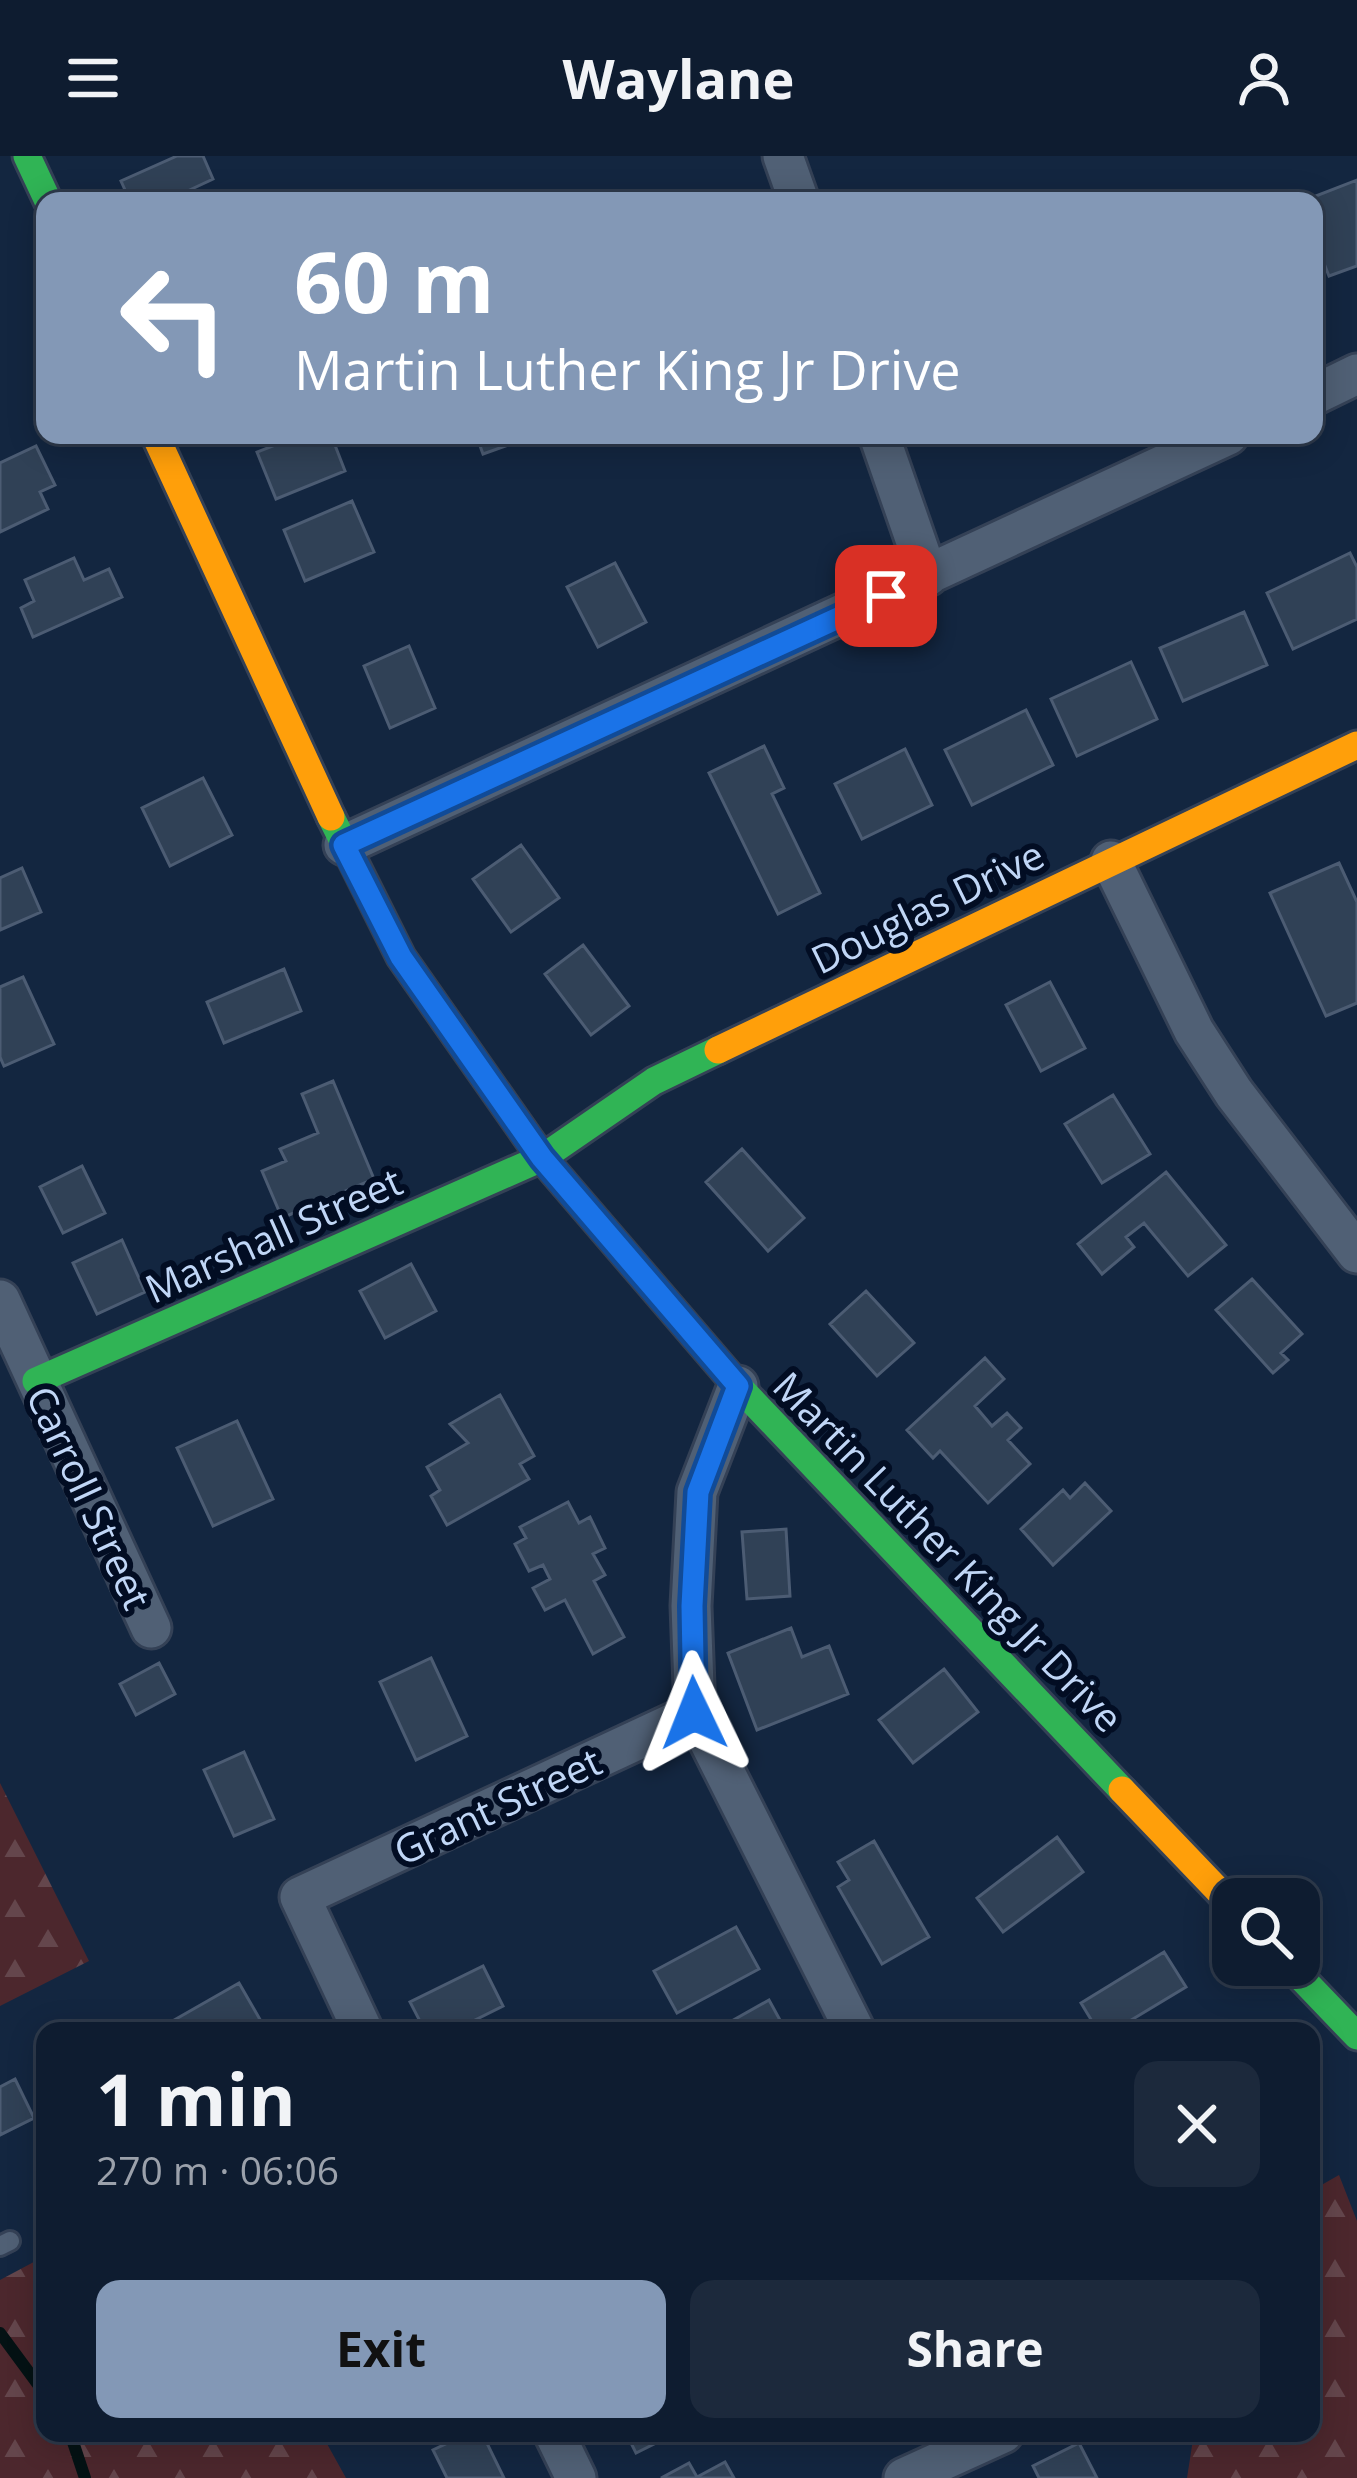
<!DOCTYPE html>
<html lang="en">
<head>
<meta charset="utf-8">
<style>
	:root { --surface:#0e1c30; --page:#1c293c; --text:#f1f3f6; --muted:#9ba1ab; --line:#2e3a4c; --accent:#8398b6 }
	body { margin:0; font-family:"Open Sans",sans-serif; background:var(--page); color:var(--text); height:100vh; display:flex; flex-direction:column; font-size:45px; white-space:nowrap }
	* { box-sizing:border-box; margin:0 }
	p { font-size:39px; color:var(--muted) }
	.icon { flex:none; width:66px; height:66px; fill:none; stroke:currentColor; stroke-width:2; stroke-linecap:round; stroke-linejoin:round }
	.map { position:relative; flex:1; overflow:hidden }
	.sheet { position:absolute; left:36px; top:1866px; width:1284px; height:420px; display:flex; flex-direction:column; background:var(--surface); border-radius:24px; box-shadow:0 6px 30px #0003,0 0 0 3px var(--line) }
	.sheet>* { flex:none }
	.guide { position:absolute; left:36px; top:36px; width:1287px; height:252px; border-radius:24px; box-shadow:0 6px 30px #0003,0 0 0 3px var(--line); background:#8398b6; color:#fff; overflow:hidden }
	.tools { position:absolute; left:1212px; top:1722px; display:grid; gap:24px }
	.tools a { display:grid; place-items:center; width:108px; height:108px; border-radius:24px; background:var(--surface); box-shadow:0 6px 30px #0003,0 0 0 3px var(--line); font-size:60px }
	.pin { position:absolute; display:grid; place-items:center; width:102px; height:102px; color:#fff; margin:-51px; border-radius:24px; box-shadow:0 6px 18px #0006 }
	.me { position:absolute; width:132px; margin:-66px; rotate:358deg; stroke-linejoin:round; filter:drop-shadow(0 0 9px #0008) }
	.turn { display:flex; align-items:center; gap:42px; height:252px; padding:0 60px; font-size:54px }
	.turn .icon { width:156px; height:156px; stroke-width:2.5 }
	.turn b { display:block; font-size:84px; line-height:102px }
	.round { display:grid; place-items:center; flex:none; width:126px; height:126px; border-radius:24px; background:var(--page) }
	.headline { display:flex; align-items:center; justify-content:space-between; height:204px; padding:0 60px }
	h1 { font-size:72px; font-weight:700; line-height:90px }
	.button { display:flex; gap:24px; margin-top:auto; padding:24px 60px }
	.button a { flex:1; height:138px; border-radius:24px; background:var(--accent); color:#111; font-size:48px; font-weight:700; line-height:138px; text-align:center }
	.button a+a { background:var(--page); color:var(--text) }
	header { display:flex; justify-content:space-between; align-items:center; height:156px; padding:0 60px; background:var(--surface); font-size:54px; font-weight:700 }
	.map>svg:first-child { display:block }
	.forest { fill:url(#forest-firs) }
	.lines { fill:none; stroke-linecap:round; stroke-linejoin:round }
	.stream { stroke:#041214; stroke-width:12 }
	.building { fill:#304156; stroke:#4c5c73; stroke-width:3 }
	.lane-casing { stroke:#344156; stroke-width:24 }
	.street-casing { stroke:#344156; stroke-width:45 }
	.fast-casing { stroke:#344156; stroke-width:33 }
	.slow-casing { stroke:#344156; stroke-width:33 }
	.lane { stroke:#506075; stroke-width:18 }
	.street { stroke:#506075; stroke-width:39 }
	.fast { stroke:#30b455; stroke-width:27 }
	.slow { stroke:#ff9f0a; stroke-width:27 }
	.route-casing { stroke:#114b97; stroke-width:30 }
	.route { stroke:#1a73e8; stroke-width:21 }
	.labels { text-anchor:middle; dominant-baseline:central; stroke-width:12; stroke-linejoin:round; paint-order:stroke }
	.street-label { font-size:39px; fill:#c0d6f6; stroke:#020d23 }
</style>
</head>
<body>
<header><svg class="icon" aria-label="menu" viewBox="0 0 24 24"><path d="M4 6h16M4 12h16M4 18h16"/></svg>Waylane<svg class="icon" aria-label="person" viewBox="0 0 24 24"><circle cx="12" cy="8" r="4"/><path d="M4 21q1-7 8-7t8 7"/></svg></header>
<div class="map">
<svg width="1357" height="2322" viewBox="0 0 1357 2322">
	<defs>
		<pattern id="forest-firs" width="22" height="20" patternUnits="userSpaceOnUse" patternTransform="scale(3)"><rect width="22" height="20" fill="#4c272d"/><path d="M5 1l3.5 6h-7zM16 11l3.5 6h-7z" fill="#64464c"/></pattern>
	</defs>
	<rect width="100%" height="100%" fill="#132640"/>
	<path class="forest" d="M0 1627 89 1805 0 1850Z
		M1339 2019 1357 2065V2322H1187L1194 2277H1311V2035Z
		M45 2100V2277H321L346 2322H0V2124Z"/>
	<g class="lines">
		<path class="stream" d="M0 2177 45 2238
			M70 2277 85 2322"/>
	</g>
	<path class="building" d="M177 0H203L213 23 166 45H130L121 25Z
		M1357 24V110L1329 120 1314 82V45H1303Z
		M301 279H331L345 315 276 343 257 296Z
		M476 279H536L483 298Z
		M36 290 55 329 40 336 48 353 0 376V307Z
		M352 345 374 396 305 425 284 374Z
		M1350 397 1357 411V463L1293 493 1267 437Z
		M74 402 84 424 109 413 122 441 33 481 21 452 34 445 25 424Z
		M615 407 646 466 598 491 567 431Z
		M1244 456 1267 509 1183 545 1160 492Z
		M409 490 435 552 390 572 364 510Z
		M1131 506 1157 563 1077 600 1051 543Z
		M1026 554 1053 609 972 649 945 594Z
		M764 590 784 632 772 638 820 737 778 758 709 617Z
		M905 593 932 649 862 683 835 628Z
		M203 622 232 679 170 710 142 652Z
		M521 689 559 742 511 776 473 723Z
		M1339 707 1357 746V847L1326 860 1270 737Z
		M22 712 41 756 0 774V722Z
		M583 789 629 850 591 879 545 818Z
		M284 813 301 855 224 887 207 846Z
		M23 821 54 888 4 910 0 901V831Z
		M1050 826 1085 892 1041 915 1006 849Z
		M333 925 374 1023 282 1062 262 1015 286 1005 280 993 318 977 302 938Z
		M1113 939 1150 998 1102 1027 1065 968Z
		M742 993 804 1062 768 1095 706 1026Z
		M82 1010 105 1057 63 1077 40 1031Z
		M1166 1016 1226 1089 1188 1120 1144 1067 1126 1081 1134 1091 1102 1118 1078 1088Z
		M122 1084 145 1136 97 1158 73 1107Z
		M411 1108 436 1155 385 1182 360 1135Z
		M1252 1123 1302 1178 1281 1197 1288 1204 1273 1217 1216 1154Z
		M866 1135 914 1187 877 1220 830 1168Z
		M985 1202 1004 1223 975 1250 992 1270 1007 1257 1021 1272 1008 1284 1030 1308 988 1347 940 1295 933 1302 907 1274Z
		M500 1239 534 1300 520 1308 529 1323 447 1369 431 1340 440 1334 427 1311 468 1287 450 1268Z
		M237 1265 273 1343 213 1370 177 1292Z
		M1085 1327 1111 1355 1053 1409 1021 1373 1063 1334 1070 1342Z
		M568 1346 579 1367 590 1361 605 1392 593 1398 605 1419 594 1425 624 1481 593 1498 565 1444 545 1454 533 1432 550 1423 543 1409 529 1415 515 1388 526 1382 520 1371Z
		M786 1373 790 1440 747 1443 742 1376Z
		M791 1472 802 1501 829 1490 848 1538 757 1574 728 1497Z
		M431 1502 467 1580 416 1604 380 1526Z
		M159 1507 175 1538 136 1559 120 1528Z
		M944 1513 978 1556 913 1607 879 1564Z
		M244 1596 274 1663 234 1680 204 1614Z
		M1057 1681 1083 1716 1003 1776 977 1742Z
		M874 1685 929 1781 882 1808 838 1731 849 1724 838 1706Z
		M736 1771 759 1813 677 1857 654 1815Z
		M1164 1796 1186 1831 1113 1875H1098L1081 1847Z
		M483 1810 503 1850 453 1875H425L410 1846Z
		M239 1827 262 1867 249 1875H155Z
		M769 1844 786 1875H714Z
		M15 1923 34 1962 0 1979V1931Z
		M469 2277H482L504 2322H447L433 2294Z
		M626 2277H674V2278L636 2297Z
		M1079 2287 1097 2322H1039L1033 2310Z
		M725 2306 734 2322H661L689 2307 697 2321Z"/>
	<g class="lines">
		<defs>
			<path id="lane" d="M0 2090 10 2085"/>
			<path id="street" d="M783 0 799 45
				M1314 239 1357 218
				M879 279 928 420
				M344 689 1228 279
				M1111 705 1194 875 1234 937 1357 1097
				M0 1144 151 1472
				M738 1230 697 1336 691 1450 695 1557 855 1875
				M363 1875 300 1741 695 1557
				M554 2277 576 2322
				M904 2322 1003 2277"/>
			<path id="fast" d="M27 0 48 45
				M331 661 401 801 542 1002 738 1230 1122 1634
				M36 1225 542 1002 654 925 718 894
				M1289 1809 1357 1880"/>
			<path id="slow" d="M155 279 331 661
				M718 894 1357 589
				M1122 1634 1233 1750"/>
		</defs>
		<use href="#lane" class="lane-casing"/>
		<use href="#street" class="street-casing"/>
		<use href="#fast" class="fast-casing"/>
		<use href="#slow" class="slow-casing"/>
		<use href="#lane" class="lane"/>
		<use href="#street" class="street"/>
		<use href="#fast" class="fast"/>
		<use href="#slow" class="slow"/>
	</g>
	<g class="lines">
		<defs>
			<path id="route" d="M694 1557 692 1450 698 1336 738 1230 542 1002 401 801 344 689 886 440"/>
		</defs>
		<use href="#route" class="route-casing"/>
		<use href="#route" class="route"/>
	</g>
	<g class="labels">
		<g class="street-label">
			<text transform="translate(927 750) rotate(-26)">Douglas Drive</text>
			<text transform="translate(273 1078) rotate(-24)">Marshall Street</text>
			<text transform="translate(90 1341) rotate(65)">Carroll Street</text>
			<text transform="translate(949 1395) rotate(46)">Martin Luther King Jr Drive</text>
			<text transform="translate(497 1649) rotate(-25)">Grant Street</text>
		</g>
	</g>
</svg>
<div class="tools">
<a><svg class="icon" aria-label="search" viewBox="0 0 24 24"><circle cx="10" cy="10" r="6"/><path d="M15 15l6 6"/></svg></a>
</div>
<div class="pin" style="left:886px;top:440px;background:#d93025"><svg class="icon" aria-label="arrive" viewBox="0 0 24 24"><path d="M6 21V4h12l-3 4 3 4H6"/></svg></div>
<svg class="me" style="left:694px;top:1557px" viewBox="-20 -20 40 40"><path d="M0-17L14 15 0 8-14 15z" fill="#1a73e8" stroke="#fff" stroke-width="4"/></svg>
<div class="guide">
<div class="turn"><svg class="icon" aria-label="left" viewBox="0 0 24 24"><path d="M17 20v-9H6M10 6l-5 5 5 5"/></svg><div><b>60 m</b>Martin Luther King Jr Drive</div></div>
</div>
<section class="sheet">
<div class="headline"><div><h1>1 min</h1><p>270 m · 06:06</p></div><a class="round"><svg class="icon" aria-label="close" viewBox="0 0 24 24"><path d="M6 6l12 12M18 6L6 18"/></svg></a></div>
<div class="button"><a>Exit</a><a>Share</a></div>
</section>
</div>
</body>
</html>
